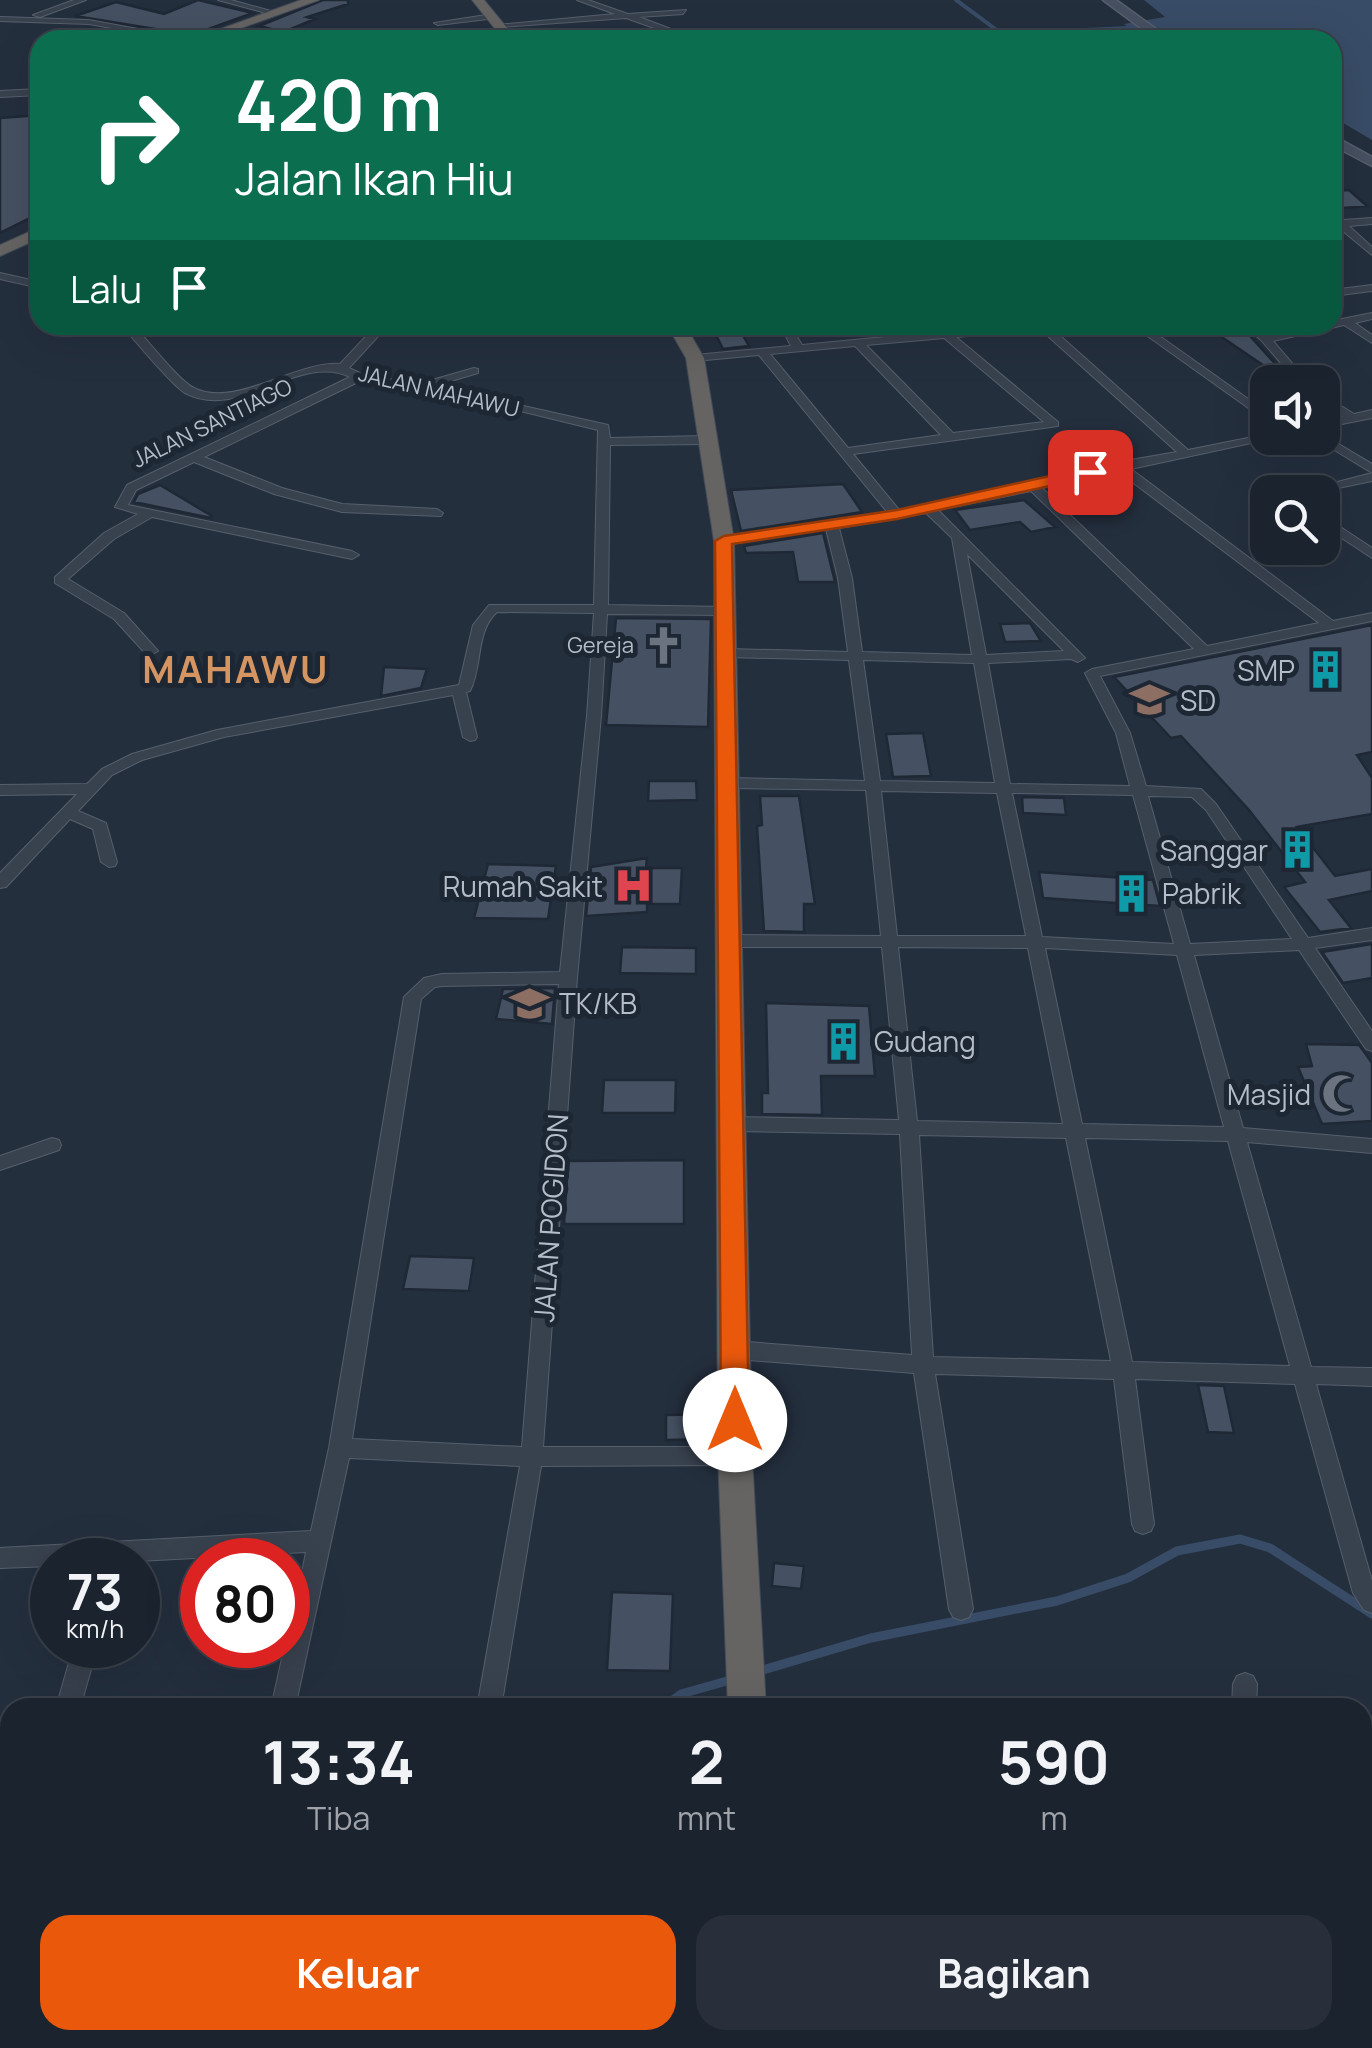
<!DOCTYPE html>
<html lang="id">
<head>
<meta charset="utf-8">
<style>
	:root { --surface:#1b232e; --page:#282f3a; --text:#f1f3f6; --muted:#a0a4aa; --line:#39404a; --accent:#ea580c }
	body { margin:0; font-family:Manrope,sans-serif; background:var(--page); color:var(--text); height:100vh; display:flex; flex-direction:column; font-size:38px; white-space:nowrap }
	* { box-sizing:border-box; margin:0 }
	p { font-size:32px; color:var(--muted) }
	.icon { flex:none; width:55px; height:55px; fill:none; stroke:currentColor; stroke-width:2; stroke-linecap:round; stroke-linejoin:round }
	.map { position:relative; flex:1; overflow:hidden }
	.drawer { position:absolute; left:0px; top:1698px; width:1372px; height:352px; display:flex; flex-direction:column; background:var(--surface); border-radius:30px 30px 0 0; box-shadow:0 10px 40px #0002,0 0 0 2px var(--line) }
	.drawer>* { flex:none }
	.guide { position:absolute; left:30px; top:30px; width:1312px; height:305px; border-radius:30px; box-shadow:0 10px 40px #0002,0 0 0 2px var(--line); background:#0b6e4f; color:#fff; overflow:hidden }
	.buttons { position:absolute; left:1250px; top:365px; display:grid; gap:20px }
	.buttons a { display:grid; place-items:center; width:90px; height:90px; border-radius:20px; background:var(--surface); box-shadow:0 10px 40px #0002,0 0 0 2px var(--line); font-size:50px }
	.speed { position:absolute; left:30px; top:1538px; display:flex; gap:20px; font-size:50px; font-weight:700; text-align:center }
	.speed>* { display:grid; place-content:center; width:130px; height:130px; border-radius:50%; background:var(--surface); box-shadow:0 10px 40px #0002,0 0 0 2px var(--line); line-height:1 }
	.speed small { font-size:25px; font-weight:400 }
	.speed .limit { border:15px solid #d22; background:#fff; color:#111 }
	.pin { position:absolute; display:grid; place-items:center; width:85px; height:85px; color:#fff; margin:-42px; border-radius:20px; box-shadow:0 5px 15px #0006 }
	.me { position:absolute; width:110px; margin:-55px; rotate:0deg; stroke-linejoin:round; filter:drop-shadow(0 0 8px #0008) }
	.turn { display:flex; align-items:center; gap:35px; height:210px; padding:0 40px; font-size:45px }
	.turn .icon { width:130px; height:130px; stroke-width:2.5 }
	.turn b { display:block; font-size:70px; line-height:85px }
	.then { display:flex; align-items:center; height:95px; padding:0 40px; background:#0003; gap:20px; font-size:38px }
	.eta { display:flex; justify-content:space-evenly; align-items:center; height:170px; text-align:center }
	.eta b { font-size:60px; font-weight:700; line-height:70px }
	.cta { display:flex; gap:20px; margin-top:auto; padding:20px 40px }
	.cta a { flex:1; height:115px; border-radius:30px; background:var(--accent); color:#fff; font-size:40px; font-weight:700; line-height:115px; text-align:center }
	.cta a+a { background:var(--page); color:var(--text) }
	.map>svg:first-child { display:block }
	.water { fill:#394c67 }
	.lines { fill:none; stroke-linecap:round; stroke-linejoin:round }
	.stream-far1 { stroke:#394c67; stroke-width:4 }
	.stream { stroke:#394c67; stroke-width:9 }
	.building { fill:#455162; stroke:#1f2835; stroke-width:2.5 }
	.minor-casing { stroke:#565f6c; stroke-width:2 }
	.secondary-casing { stroke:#565f6c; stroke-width:3 }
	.trunk-casing { stroke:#434c59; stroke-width:2 }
	.minor { fill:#38414e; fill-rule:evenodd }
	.secondary { fill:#465061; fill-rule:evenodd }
	.trunk { fill:#656462; fill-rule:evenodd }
	.route { fill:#ea580c; stroke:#983908; stroke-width:2.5 }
	.labels { text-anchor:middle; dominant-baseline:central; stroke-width:10; stroke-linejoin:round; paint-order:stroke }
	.far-street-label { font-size:22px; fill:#b4bcc9; stroke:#1d2633 }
	.far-poi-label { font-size:22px; fill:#b4bcc9; stroke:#1d2633; text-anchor:end }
	.poi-label { font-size:28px; fill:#b4bcc9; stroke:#1d2633; text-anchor:end }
	.street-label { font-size:28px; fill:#b4bcc9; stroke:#1d2633 }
	.district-label { font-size:38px; font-weight:bold; letter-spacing:2.5px; fill:#d59563; stroke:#1d2633 }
</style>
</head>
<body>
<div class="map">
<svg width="1372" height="2048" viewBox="0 0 1372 2048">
	<rect width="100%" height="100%" fill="#242f3e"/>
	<path class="water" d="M1144 0H1372V140L1333 117 1332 40H1207C1178 22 1147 43 1124 24L1165 17Z"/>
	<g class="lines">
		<path class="stream-far1" d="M956 0 1002 34 1128 28"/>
		<path class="stream" d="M756 1672 871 1638 1057 1601 1128 1578 1177 1551 1240 1539 1270 1548 1372 1614
			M662 1708 681 1694 734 1679
			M545 2040V2048"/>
	</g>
	<path class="building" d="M198 0 253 13 192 35 75 16 116 2 164 14Z
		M323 0H348V4L307 17 315 19 284 32 259 26Z
		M40 115V213L0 233V118Z
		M1349 190 1367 206 1332 209V191Z
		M711 325H737L749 346 723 349Z
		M1204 325H1240L1290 380 1288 382Z
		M843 484 862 512 741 531 731 490Z
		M160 485 212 516 211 518 134 502 138 494Z
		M1024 500 1055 527 1031 532 1020 522 970 530 955 510Z
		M823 533 835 582H798L793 552 746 553 744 546Z
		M616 618 711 619 708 727 606 725Z
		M1030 623 1041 641 1005 642 1000 624Z
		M1372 625V752L1357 755 1372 778V814L1297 827 1335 876 1372 869V891L1329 900 1351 928 1320 932 1284 887 1305 882 1249 810 1181 736 1171 738 1114 677Z
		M384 667 427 669 421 688 381 696Z
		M923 733 931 776 893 777 886 734Z
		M649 781H696L697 800 648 801Z
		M760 796H799L815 904H804V932L764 931 757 826 762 825Z
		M1022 797 1064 798 1066 815 1023 813Z
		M647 858 646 868H682L680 904H647V912L586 916 591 867Z
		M488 864 556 866 548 919 474 918Z
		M1039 872 1153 880 1160 906 1043 898Z
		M1372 944V978L1343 983 1322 952Z
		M622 947 696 948V974L620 973Z
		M555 988 552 1024 496 1019 503 989Z
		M766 1003 869 1006 875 1076H821L822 1115 762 1114V1093H768Z
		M1306 1044 1359 1045 1365 1053 1372 1063V1121L1322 1124 1298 1067 1312 1066Z
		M604 1080H676L675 1113H602Z
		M684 1160V1224H564L568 1161Z
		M410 1256 474 1258 469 1291 403 1289Z
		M1198 1385 1224 1386 1234 1433 1208 1432Z
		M712 1414 713 1439 666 1440V1415Z
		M774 1563 804 1566 801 1589 772 1586Z
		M612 1592 673 1594 670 1671 607 1670Z"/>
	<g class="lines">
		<defs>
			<path id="minor" d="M74 0H86L40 17 33 15Z
				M218 0H231L278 13 274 15Z
				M577 0H588L628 14 686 10 683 14 639 17 700 40H688L626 18 500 27 496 25 615 14Z
				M493 14 496 18 438 25 434 23Z
				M0 17 89 20 197 40H179L89 24 0 21Z
				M226 28 265 38 266 40H253L223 32Z
				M40 89V95L0 97V91Z
				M1332 213 1343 220 1372 218V224L1349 226 1372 247V255L1338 227H1332Z
				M0 273 40 282V288L0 279Z
				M1372 285V291L1332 296V290Z
				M1372 313V319L1355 323 1372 335V343L1344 325 1273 341 1308 382H1297L1262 341 1244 325H1256L1268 335 1312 325H1332V321Z
				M122 325H133C147 339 178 380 194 388 234 409 296 361 340 364L370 332 345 325H411L381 333 349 368 362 374 418 384 474 368 478 369V373L434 386 608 425 610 438 707 436 713 440 707 444 610 445 608 605 726 607 733 611 726 615 607 614 601 716 577 978 543 1447H735L743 1449 746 1456 743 1463 735 1465 541 1466 501 1708H477L520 1466 349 1458 295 1708H271L285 1645H288L306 1552 138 1561 52 1560V1566L0 1568V1548L311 1531 329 1448 404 997 424 978 442 974 560 972 587 716 594 613 497 612C475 632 483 666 470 691L466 692 477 737 475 740 470 741 463 737 453 695 224 737 142 760 112 775 78 811 106 823 117 862 115 866 109 867 101 862 93 829 70 819 6 887 0 888V873L77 794 0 795V785L87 784 102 769 132 754 217 730 459 685 473 625 489 605H594L598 430 475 400 360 381 204 457 282 488 342 504 437 509 443 513 441 516 342 512 274 494 194 462 136 490 128 505 352 551 359 555 352 559 152 517 114 539 68 579 124 613 158 651 151 655 146 654 114 619 55 583V577L104 533 138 514 115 507 127 485 350 377C298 352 241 422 185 393 174 387 132 338 122 325ZM559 984 522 1447 352 1439 421 999 435 987 442 986Z
				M780 325H790L802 345 1009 325H1048L1188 450 1268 434V438H1274L1131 469 1333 621 1372 613V621L1100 676 1130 733 1146 786 1201 789 1216 804 1308 938 1372 928V940L1315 948 1372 1031V1051L1366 1049 1299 950 1194 955 1243 1128 1372 1139V1153L1247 1142 1311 1367 1372 1368V1386L1316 1384 1372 1581V1613L1364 1610 1353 1593 1295 1384 1135 1379 1154 1524 1151 1531 1143 1534 1135 1531 1132 1524 1114 1379 935 1374 973 1609 969 1617 961 1620 953 1617 949 1609 914 1373 735 1359 728 1356 725 1350 728 1344 735 1341 912 1355 900 1134 730 1131 723 1129 721 1124 723 1119 730 1117 899 1120 882 947H732L724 941 732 935 881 936 866 790 730 788 722 783 730 778 865 781 849 660 728 657 721 653 728 649 848 652 838 578 826 529 724 545 719 544V538L888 513 759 355 695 361 689 358 695 355 791 346ZM1040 329 1177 452 1119 462 1113 466 900 511 853 454 1058 426V422L956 337ZM944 338 1044 422 953 433 866 345ZM855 346 941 435 848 448 770 354ZM1119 472 1319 623 1207 646 1042 488ZM1031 491 1194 649 1092 669 1085 673 1116 733 1130 786 1010 784 988 663 1071 659 1078 662 1085 658 938 510ZM926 513 952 538 972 655 862 652 852 578 839 528ZM967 554 1064 651 986 655ZM863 660 974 663 995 783 880 781ZM881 791 997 793 1026 936H897ZM1012 793 1133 795 1174 944 1042 937ZM1148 796 1192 797 1206 810 1292 939 1190 944ZM898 947 1028 948 1063 1124 917 1121ZM1045 948 1177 955 1224 1127 1082 1124ZM919 1135 1066 1138 1111 1361 933 1357ZM1085 1138 1228 1141 1290 1366 1132 1362Z
				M1132 325H1144L1268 413V422Z
				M1322 394 1354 414 1372 410V418L1322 428V421L1343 417 1322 403Z
				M1322 434 1372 464V473L1318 440 1316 438H1322Z
				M1372 473V481L1319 492H1299Z
				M1268 497V505L1255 507 1249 503Z
				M1322 515 1372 548V558L1322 525Z
				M52 1138 59 1140 61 1145 59 1150 0 1170V1156Z
				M74 1645H98L80 1708H56Z
				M1245 1673 1253 1676 1257 1684 1256 1708H1232L1233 1684 1237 1676Z
				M1372 1766V1790L1362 1791V1767Z
				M10 1892V1946L0 1951V1898Z
				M144 2040H184L180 2048H140Z
				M422 2040H450V2048H422Z"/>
			<path id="secondary" d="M1103 0H1116L1171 40H1157Z
				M1332 135 1372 157V166L1332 145Z"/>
			<path id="trunk" d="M301 0H319L208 40H190Z
				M472 0H484L517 40H504Z
				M40 227V238L0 256V245Z
				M667 325H685L704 358 734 541 752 1456 766 1708H728L718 1456 714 541 686 358Z
				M766 2040H808L809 2048H767Z"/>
		</defs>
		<use href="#minor" class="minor-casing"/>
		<use href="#secondary" class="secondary-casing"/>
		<use href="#trunk" class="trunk-casing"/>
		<use href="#minor" class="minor"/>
		<use href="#secondary" class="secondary"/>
		<use href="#trunk" class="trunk"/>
	</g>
	<path class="route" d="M1090 467 1096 469V476L897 519 732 544 749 1420 745 1429H725L721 1420 715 541 724 536 897 510Z"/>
	<defs>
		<symbol id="church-bare" viewBox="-9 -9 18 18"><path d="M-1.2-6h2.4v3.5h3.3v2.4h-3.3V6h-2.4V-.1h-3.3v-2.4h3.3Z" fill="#6b7280" stroke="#1d2633" stroke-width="2.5" paint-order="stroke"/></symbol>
		<symbol id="building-bare" viewBox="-9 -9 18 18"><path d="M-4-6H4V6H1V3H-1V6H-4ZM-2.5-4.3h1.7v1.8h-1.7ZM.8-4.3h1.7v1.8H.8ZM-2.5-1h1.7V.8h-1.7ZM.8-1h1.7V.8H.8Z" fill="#0f9aa8" stroke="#1d2633" stroke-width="2.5" paint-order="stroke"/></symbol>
		<symbol id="school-bare" viewBox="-9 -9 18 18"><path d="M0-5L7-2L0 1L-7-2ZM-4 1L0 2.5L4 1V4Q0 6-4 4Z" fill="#8d6e63" stroke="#1d2633" stroke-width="2.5" paint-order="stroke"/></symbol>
		<symbol id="hospital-bare" viewBox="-9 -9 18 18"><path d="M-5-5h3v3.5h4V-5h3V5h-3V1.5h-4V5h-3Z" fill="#e0444e" stroke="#1d2633" stroke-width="2.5" paint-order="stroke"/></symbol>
		<symbol id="mosque-bare" viewBox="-9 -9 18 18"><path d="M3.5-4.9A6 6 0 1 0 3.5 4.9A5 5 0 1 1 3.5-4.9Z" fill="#6b7280" stroke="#1d2633" stroke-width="2.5" paint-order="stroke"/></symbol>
	</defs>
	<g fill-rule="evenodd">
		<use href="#church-bare" x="636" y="618" width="55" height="55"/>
		<use href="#building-bare" x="1298" y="642" width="55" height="55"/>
		<use href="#school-bare" x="1122" y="672" width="55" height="55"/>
		<use href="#building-bare" x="1270" y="822" width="55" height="55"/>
		<use href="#hospital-bare" x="606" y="858" width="55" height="55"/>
		<use href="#building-bare" x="1104" y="866" width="55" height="55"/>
		<use href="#school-bare" x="502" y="976" width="55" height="55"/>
		<use href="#building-bare" x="816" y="1014" width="55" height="55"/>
		<use href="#mosque-bare" x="1314" y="1066" width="55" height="55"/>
	</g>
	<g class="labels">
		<g class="far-street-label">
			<text transform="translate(439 391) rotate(13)">JALAN MAHAWU</text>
			<text transform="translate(212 423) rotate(-26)">JALAN SANTIAGO</text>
		</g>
		<g class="far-poi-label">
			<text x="634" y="645">Gereja</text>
		</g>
		<g class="poi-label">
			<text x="1295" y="670">SMP</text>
			<text x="1180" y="700" text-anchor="start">SD</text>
			<text x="1268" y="850">Sanggar</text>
			<text x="603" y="886">Rumah Sakit</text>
			<text x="1162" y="893" text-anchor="start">Pabrik</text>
			<text x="559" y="1003" text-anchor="start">TK/KB</text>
			<text x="874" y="1041" text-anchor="start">Gudang</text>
			<text x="1311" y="1094">Masjid</text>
		</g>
		<g class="street-label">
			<text transform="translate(550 1218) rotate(-86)">JALAN POGIDON</text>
		</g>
		<g class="district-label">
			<text x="236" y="668">MAHAWU</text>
		</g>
	</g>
</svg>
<div class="buttons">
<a><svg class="icon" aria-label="sound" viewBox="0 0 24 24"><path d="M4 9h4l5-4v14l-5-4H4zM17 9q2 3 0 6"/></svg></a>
<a><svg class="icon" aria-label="search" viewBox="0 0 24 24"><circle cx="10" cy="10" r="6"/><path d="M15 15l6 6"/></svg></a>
</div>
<div class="speed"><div>73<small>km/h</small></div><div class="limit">80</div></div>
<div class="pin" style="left:1090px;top:472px;background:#d93025"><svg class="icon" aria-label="arrive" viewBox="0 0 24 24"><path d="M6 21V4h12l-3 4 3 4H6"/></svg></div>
<svg class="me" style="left:735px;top:1420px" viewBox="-20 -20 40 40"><circle r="19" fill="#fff"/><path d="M0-13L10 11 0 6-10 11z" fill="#ea580c"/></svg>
<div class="guide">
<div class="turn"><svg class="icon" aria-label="right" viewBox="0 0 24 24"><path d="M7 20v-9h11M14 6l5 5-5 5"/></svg><div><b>420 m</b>Jalan Ikan Hiu</div></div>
<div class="then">Lalu<svg class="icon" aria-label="arrive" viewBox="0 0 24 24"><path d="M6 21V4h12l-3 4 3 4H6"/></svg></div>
</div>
<section class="drawer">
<div class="eta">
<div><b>13:34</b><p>Tiba</p></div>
<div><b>2</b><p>mnt</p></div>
<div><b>590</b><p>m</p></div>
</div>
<div class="cta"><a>Keluar</a><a>Bagikan</a></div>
</section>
</div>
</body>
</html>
